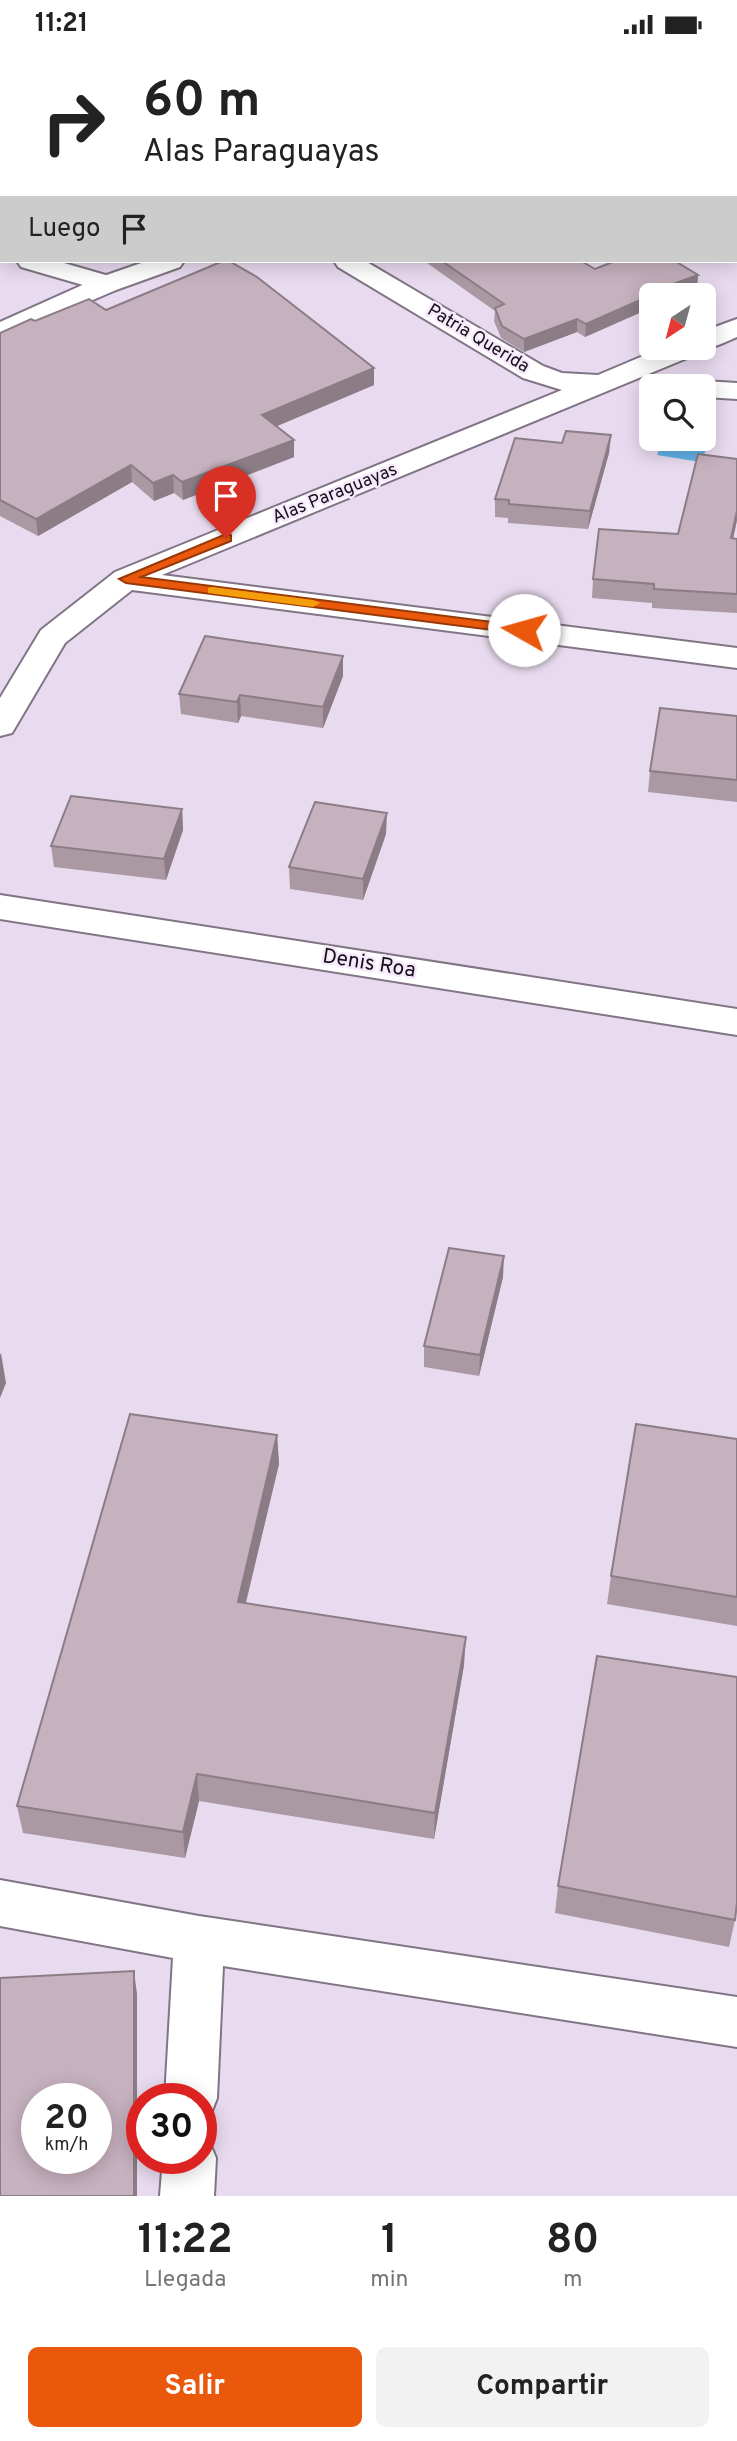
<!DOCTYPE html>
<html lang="es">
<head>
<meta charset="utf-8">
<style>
	:root { --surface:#fff; --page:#f2f2f2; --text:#222; --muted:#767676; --accent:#ea580c }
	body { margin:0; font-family:Overpass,sans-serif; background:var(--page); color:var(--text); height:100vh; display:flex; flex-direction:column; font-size:26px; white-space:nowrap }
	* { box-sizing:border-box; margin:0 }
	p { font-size:23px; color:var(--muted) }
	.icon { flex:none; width:38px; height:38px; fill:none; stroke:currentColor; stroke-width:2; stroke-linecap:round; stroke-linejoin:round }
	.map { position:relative; height:2147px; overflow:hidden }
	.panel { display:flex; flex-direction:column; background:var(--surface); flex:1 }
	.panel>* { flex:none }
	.banner { position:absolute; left:0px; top:0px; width:738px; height:214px; box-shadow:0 4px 18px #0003; background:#fff; color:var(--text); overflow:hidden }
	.needle { width:46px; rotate:216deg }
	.buttons { position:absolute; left:639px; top:234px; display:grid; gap:14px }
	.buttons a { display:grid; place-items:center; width:77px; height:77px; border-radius:10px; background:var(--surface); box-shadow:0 4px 18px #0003; font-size:35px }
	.speed { position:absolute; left:21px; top:2034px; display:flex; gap:14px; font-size:35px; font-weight:700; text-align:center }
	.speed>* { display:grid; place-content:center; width:91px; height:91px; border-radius:50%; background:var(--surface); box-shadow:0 4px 18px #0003; line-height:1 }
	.speed small { font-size:18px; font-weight:400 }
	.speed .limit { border:10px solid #d22; background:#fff; color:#111 }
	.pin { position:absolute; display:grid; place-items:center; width:60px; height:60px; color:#fff; margin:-72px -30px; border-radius:50% 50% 50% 0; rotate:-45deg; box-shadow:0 0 7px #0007 }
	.pin .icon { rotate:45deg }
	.me { position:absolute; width:77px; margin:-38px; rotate:277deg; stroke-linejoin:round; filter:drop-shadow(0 0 5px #0008) }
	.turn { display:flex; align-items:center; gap:24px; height:147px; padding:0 28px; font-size:32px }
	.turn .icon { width:91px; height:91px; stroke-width:2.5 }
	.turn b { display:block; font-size:49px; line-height:60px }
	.then { display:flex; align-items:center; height:66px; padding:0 28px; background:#0003; gap:14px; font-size:26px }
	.eta { display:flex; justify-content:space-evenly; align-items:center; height:119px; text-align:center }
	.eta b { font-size:42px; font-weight:700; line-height:49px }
	.action { display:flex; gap:14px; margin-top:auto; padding:14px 28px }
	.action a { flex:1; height:80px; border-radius:10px; background:var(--accent); color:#fff; font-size:28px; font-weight:700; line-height:80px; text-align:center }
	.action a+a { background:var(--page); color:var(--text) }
	.status { display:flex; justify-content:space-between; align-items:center; height:49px; padding:0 35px; background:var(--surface); direction:ltr }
	.status svg { height:19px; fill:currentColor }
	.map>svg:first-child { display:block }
	.water { fill:#61b2e6 }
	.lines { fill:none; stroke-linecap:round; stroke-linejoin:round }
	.minor-casing { stroke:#807485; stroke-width:4 }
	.secondary-casing { stroke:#807485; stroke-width:4 }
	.minor { fill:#fff; fill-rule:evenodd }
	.secondary { fill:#fff; fill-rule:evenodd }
	.wall { fill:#aa98a3 }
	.shaded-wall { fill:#8b7c85 }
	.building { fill:#c6b1be; stroke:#8b7c85; stroke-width:2; fill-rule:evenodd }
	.route { fill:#ea580c; stroke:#983908; stroke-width:2 }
	.slow { fill:#f59e0b }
	.labels { text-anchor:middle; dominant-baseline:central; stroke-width:5; stroke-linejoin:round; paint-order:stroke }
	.far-street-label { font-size:18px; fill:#140f16; stroke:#f7e9fc }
	.street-label { font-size:21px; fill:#140f16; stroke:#f7e9fc }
</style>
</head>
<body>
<div class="status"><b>11:21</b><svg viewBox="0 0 49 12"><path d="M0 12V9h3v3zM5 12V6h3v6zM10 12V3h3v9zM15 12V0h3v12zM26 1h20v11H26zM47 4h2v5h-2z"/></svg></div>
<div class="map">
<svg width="737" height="2147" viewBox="0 0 737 2147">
	<rect width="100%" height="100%" fill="#e9dbef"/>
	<path class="water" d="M704 389 712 390 700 413 657 406 663 390Z"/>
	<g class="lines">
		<defs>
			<path id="minor" d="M0 0H16L17 2H2V8Z
				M130 0H157L129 2Z
				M0 195H2V211H0Z
				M17 212H57L116 229 120 235 116 241 107 243 21 218Z
				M334 212H365L543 317 562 324 598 326 662 299H704V282L737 270V288C725 293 713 300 701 299L697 305 162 526 737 599V619L132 541 65 594 12 684 0 687V649L41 581 115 523 562 341 523 329 338 218Z
				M704 332 737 334V350L704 348V338H692L694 334Z
				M0 846 737 960V986L0 870Z
				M0 1831 199 1867 737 1948V1998L223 1917 217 2049 210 2067 201 2070V2049H165L173 1909 0 1877Z
				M201 2088 208 2090 216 2109 214 2147H160L163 2109H201Z"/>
			<path id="secondary" d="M147 212H184L180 218 116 241 0 291V273L98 229Z"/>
		</defs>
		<use href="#minor" class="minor-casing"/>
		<use href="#secondary" class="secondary-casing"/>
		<use href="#minor" class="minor"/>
		<use href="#secondary" class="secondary"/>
	</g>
	<path class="wall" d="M427 212H581L595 220 698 226 697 238 674 247H651V255L646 257V261L585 288 577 283 524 303 501 289 494 272 495 262 427 214Z
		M106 261 374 336 277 377 294 391V408L183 451 174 444 154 452 132 433 38 487 0 467V284L35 272Z
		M611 386 609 404 588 480 508 474V469L495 468V450L562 394Z
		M737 471 733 490H737V564L652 559V554L592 549 593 530 678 485Z
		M343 627 323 679 241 667 238 674 181 665 179 645Z
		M737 667V753L648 743 650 722Z
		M182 760 183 781 166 831 54 818 51 797Z
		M386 785 363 851 290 840 289 818Z
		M503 1228 479 1327 424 1318V1297Z
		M277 1386 279 1415 246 1554 464 1616 434 1790 199 1752 185 1809 23 1784 17 1757Z
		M737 1390V1577L607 1555 611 1527Z
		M558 1837 735 1871 729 1898 555 1864Z"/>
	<path class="shaded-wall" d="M544 0H584L579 2H539Z
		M698 226 697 238 674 247H651V255L646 257V261L585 288 586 275 643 246Z
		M577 270V283L524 303V290Z
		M374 319V336L263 383 262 366Z
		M611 386 609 404 588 480 590 462Z
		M294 391V408L183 451 182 433Z
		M131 416 132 433 38 487 36 470Z
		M173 426 174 444 154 452 153 434Z
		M737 462V471L729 508 731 489Z
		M343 607V627L323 679V658Z
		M240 646 241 667 238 674 237 653Z
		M182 760 183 781 166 831 164 810Z
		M387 764 386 785 363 851V830Z
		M504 1207 503 1228 479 1327 480 1306Z
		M1 1304 6 1334 0 1349V1306Z
		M277 1386 279 1415 239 1581 238 1553Z
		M466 1588 464 1616 434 1790 435 1764Z
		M197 1725 199 1752 185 1809 183 1783Z
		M134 1922 137 1945V2147H134Z"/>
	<path class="building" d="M462 0H544L539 2H457Z
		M223 212H229L257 228 374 319 262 366 294 391 182 433 173 426 153 434 131 416 36 470 0 451V284L31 270 35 272 89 250 106 261Z
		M442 212H581L595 220 615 212H675L698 226 643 246 647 248 586 275 577 270 524 290 502 277 495 259 504 255Z
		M566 382 611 386 590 462 509 455V451L495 450 515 389 562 394Z
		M698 405 737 410V462L731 489 737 490V545L654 540V535L593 530 599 480 678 485Z
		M205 587 343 607 323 658 240 646 237 653 179 645Z
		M660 659 737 667V731L650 722Z
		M71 747 182 760 164 810 51 797Z
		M315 753 387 764 363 830 289 818Z
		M449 1199 504 1207 480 1306 424 1297Z
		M130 1365 277 1386 238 1553 466 1588 435 1764 197 1725 183 1783 17 1757Z
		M636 1375 737 1390V1548L611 1527Z
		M597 1607 737 1628V1853L735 1871 558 1837Z
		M134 1922V2147H0V1929ZM37 2049H96V2109H37Z"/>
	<path class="route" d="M226 485 231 486V492L141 528 524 577 531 581 524 585 126 534 119 530Z"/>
	<path class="slow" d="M212 538 313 551 320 554 313 558 208 544V539Z"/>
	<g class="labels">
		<g class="far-street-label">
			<text transform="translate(478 290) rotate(31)">Patria Querida</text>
			<text transform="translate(335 445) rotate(-22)">Alas Paraguayas</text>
		</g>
		<g class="street-label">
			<text transform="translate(369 915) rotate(9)">Denis Roa</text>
		</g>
	</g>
</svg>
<div class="buttons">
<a><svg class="needle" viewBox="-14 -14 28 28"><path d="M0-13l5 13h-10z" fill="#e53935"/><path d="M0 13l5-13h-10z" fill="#767676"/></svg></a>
<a><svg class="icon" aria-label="search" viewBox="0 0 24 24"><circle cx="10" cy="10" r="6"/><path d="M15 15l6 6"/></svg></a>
</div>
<div class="speed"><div>20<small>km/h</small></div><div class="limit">30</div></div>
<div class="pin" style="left:226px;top:489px;background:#d93025"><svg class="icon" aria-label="arrive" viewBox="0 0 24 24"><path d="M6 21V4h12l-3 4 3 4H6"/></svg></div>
<svg class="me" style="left:524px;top:581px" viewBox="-20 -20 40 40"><circle r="19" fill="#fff"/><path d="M0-13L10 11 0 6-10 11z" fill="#ea580c"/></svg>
<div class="banner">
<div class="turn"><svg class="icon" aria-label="right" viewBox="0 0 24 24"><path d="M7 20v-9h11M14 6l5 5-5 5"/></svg><div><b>60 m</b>Alas Paraguayas</div></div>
<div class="then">Luego<svg class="icon" aria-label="arrive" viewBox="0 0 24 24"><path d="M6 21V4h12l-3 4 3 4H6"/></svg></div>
</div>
</div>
<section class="panel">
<div class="eta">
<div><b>11:22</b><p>Llegada</p></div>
<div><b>1</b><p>min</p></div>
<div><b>80</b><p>m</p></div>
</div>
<div class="action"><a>Salir</a><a>Compartir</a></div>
</section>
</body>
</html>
